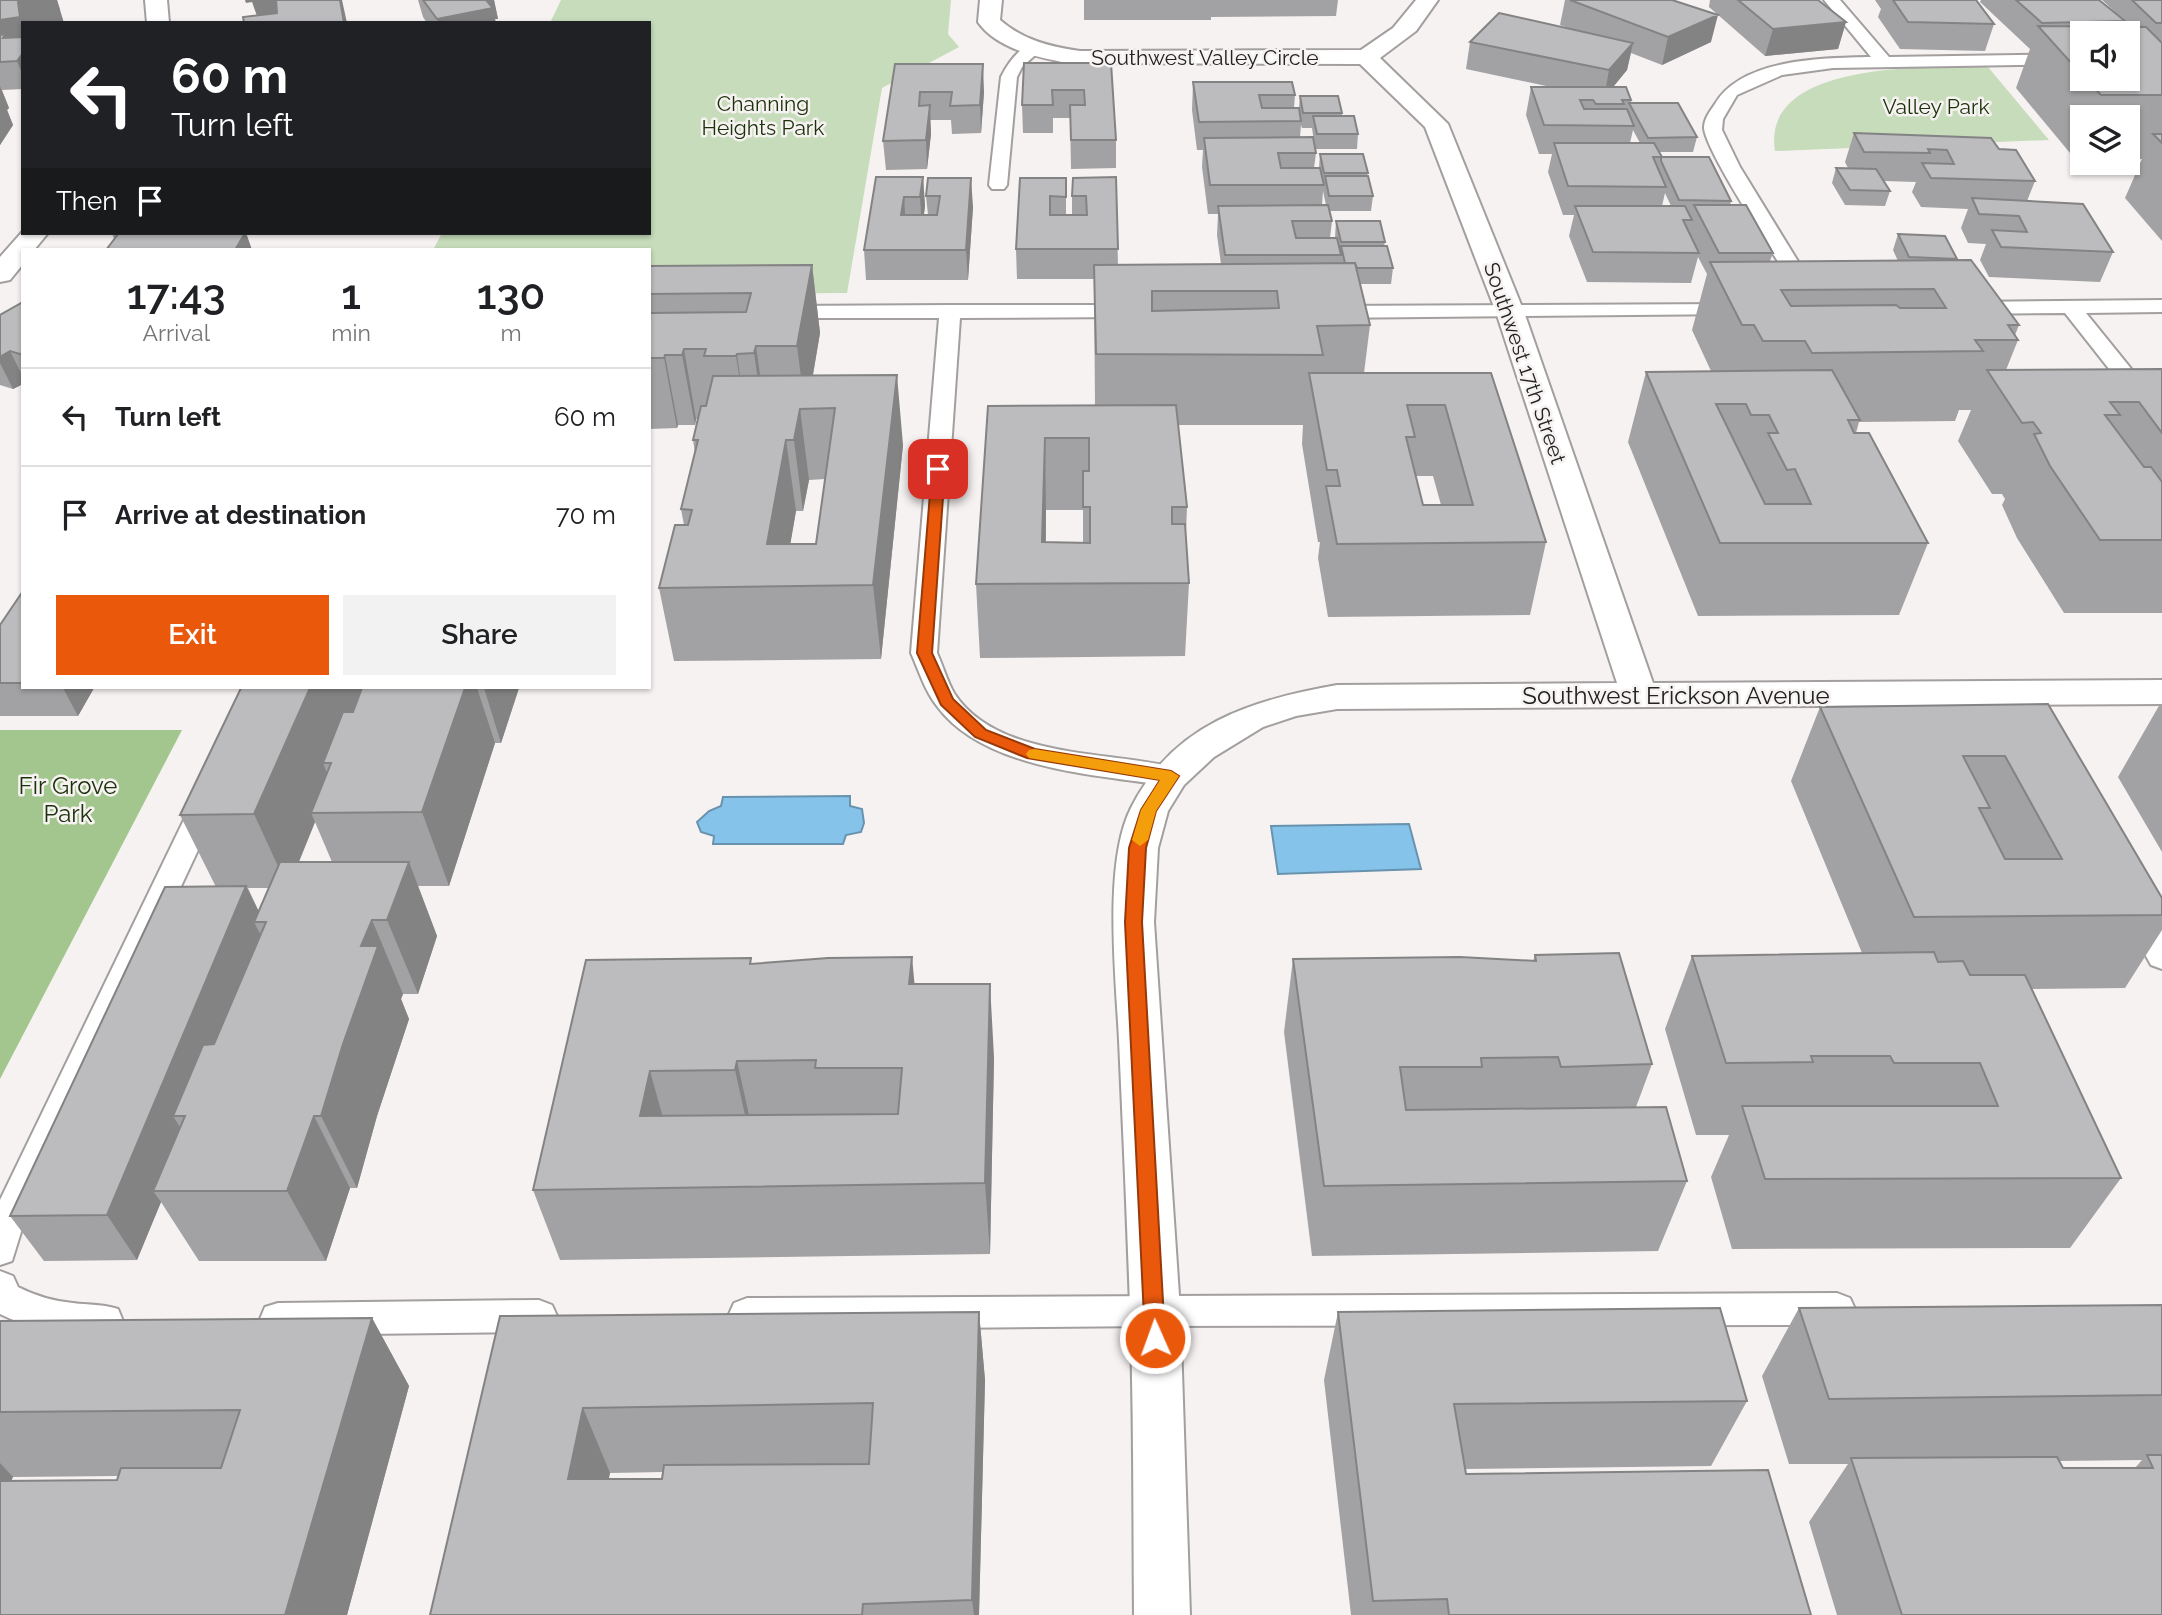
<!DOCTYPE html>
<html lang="en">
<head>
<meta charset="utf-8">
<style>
	:root { --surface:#fff; --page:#f2f2f2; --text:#202124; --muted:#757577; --line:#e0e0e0; --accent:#ea580c }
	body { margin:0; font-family:Raleway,sans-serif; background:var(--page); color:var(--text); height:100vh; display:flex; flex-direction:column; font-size:26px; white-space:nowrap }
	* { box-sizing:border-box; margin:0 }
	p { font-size:23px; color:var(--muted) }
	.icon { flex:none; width:38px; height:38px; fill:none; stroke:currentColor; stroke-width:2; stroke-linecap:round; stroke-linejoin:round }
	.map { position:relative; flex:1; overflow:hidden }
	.sheet { position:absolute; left:21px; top:248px; width:630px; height:441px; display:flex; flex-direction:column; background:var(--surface); border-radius:0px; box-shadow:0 2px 5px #0004 }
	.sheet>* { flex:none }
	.banner { position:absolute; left:21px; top:21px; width:630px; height:214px; border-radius:0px; box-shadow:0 2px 5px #0004; background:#202124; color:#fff; overflow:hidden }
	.controls { position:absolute; left:2070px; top:21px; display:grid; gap:14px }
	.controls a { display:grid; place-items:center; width:70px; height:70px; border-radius:0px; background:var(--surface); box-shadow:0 2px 5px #0004; font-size:35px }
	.pin { position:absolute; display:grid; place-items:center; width:60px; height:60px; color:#fff; margin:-30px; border-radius:14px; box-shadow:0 4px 10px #0006 }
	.me { position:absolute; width:77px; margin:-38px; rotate:358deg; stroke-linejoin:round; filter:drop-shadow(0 0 5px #0008) }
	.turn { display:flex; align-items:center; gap:24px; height:147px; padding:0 35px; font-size:32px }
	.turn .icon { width:91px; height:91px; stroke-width:2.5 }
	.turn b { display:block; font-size:49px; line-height:60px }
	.then { display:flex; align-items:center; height:66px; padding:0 35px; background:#0003; gap:14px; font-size:26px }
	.eta { display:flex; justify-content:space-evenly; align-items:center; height:119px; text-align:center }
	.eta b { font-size:42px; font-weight:600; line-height:49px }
	.button { display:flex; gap:14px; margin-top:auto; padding:14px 35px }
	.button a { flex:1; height:80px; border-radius:0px; background:var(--accent); color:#fff; font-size:28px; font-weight:600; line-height:80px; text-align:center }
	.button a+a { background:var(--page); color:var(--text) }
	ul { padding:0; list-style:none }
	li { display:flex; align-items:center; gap:21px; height:98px; padding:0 35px; border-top:2px solid var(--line) }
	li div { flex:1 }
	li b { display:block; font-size:26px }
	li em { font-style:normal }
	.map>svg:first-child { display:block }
	.green { fill:#c6dcba }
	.forest { fill:#a2c68e }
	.water { fill:#85c3ea; stroke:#6893ae; stroke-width:2 }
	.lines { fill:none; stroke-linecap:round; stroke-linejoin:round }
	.lane-casing { stroke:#a29f9e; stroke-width:4 }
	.street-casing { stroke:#a29f9e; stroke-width:4 }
	.lane { fill:#fff; fill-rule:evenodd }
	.street { fill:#fff; fill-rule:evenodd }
	.wall { fill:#a2a1a3; fill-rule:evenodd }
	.shaded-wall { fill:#848384 }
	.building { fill:#bcbbbd; stroke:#848384; stroke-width:2; fill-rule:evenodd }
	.route { fill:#ea580c; stroke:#983908; stroke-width:2 }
	.slow { fill:#f59e0b }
	.labels { text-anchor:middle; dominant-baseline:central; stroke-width:5; stroke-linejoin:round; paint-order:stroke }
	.far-street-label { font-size:21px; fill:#232222; stroke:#f6f2f1 }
	.far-park-label { font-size:21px; fill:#1a3109; stroke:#f6f2f1 }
	.street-label { font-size:24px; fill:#232222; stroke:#f6f2f1 }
	.park-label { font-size:24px; fill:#1a3109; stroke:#f6f2f1 }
</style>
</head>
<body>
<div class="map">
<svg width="2162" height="1615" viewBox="0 0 2162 1615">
	<rect width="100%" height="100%" fill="#f6f2f1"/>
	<path class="green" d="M561 0H951L948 34 959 47 882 88 847 293 649 294V250H433L442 233H649V23H550Z
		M1925 67H1988L2049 140 1775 151C1763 77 1874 70 1925 67Z"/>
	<path class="forest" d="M0 730H182L0 1079Z"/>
	<path class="water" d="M850 796V806L862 809 864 823 861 832 846 835 843 844H713L714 836 701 832 697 822 709 811 721 806 723 797Z
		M1409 824 1421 869 1278 874 1271 826Z"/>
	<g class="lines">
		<defs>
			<path id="lane" d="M1824 0H1840L1889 57 2082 54V64L1833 68 1782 75 1737 95 1723 119 1722 130 1740 167 1810 281 1807 285H1793L1790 281C1774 254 1706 152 1704 128 1704 119 1710 111 1715 104 1742 58 1824 58 1871 57Z
				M1035 43 1043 48 1022 67 1017 77 1007 185 1004 189H992L989 185 1001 77C1008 63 1019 47 1035 43Z
				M2162 300V312L2086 313 2162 407V428L2154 426 2065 313 1968 314 1961 312 1958 308 1961 304 1968 302Z
				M1735 304 1742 306 1745 310 1742 314 1328 318 1321 316 1318 312 1321 308 1328 306Z
				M950 305H1129L1136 307 1139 311 1136 315 1129 317 960 318 937 653C943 666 947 681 954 693 998 761 1113 750 1181 769L1185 776 1181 783 1171 786C1098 775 984 770 937 706 925 691 919 671 911 653L939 318H782L775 316 772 312 775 308 782 306Z
				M207 791 217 794 221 801 25 1219 12 1261 0 1265V1200L193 801 197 794Z
				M2136 900 2146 903 2162 930V969L2151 965 2121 911 2126 903Z
				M0 1271 13 1276 18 1287C36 1296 53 1301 73 1303 88 1305 103 1304 118 1309L123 1321 118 1333C81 1347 34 1330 0 1314Z
				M1837 1293 1850 1298 1855 1309 1850 1320 1837 1325 1155 1326 747 1330 734 1325 729 1314 734 1303 747 1298Z
				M539 1300 552 1305 557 1316 552 1327 539 1332 278 1335 265 1331 260 1319 265 1307 278 1303Z"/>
			<path id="street" d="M145 0H167L169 23H147Z
				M980 0H1002L1000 20C1023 40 1051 47 1080 51L1361 50 1393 28 1416 0H1438L1416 31 1380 58 1448 124 1524 312 1653 683 2162 680V704L1337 709 1296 716 1263 727 1214 757 1184 785 1168 811 1158 848 1154 922 1180 1310 1190 1615H1134C1133 1512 1134 1409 1130 1306 1127 1217 1123 1129 1119 1040 1116 978 1103 863 1131 808 1173 724 1251 700 1337 685L1617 683 1496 312 1425 127 1360 64 1068 63C1037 57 997 49 978 22Z
				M23 231 48 233 34 250H23V264L10 280 0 282V257Z"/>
		</defs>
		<use href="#lane" class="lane-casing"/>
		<use href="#street" class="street-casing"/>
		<use href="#lane" class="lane"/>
		<use href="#street" class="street"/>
	</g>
	<path class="wall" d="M0 0H57L60 9 23 23V89L2 90 9 108 7 110 13 125 0 145Z
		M418 0H494L498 19H495L496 23H427L423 17Z
		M1084 0H1338L1336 16 1211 17V20H1084Z
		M1565 0H1672L1711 42 1662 65 1631 53 1627 70 1613 87 1631 100V103L1697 137 1693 152H1659L1661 157 1731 201 1730 205 1773 253 1770 261H1898L1893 250 1898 234 1957 259V260L2019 325 2015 335 2018 340 2006 370 2162 369V613H2064L2017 538 2002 505 2005 499 2002 494H1992L1958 441 1971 410H1959L1955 421 1859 422 1856 433 1928 543 1899 615 1698 616 1628 442 1646 372 1711 371 1692 330 1707 274 1698 257 1691 283 1587 282 1569 236 1574 215H1563L1548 172 1552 154H1539L1526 115 1531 87H1551L1466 69 1470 42 1571 29 1560 25ZM1633 130 1640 143H1630ZM1665 193 1671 206H1662Z
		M1710 0H1818L1846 22 1838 49 1765 56 1709 7Z
		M1875 0H1976L1994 24 1985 51 1900 49 1878 17 1881 9Z
		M1981 0H2099L2114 11 2102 0H2162V241L2125 198 2142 159H2128V117H2082V159H2075L2016 88 2030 49 1980 2ZM2082 33 2128 79H2082Z
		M1024 63H1111L1116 140V168L1071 169 1070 118H1053V133H1023L1022 105Z
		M895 64 984 92 981 133 952 134 951 120H930L931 134 927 169 886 170 883 141Z
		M1193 82 1295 95 1294 108H1299L1300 96 1342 113V116L1358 134 1357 149H1315L1312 128H1302L1301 125 1300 137 1316 153 1314 168H1319L1320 154 1368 173 1367 176 1373 196 1371 211H1330L1332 221 1330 238H1335L1336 221 1385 242 1384 246 1393 268 1391 284H1360L1370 325 1364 373H1491L1546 542 1530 615 1328 617 1318 558 1320 542H1318L1302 444 1303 425H1178L1187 507 1186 533 1189 583 1185 656 980 658 976 584 988 406 1095 405 1094 279H1017L1016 249 1020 178H1066V215H1072V196L1116 177 1118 265 1221 264 1217 235 1218 214H1208L1202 167 1203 150H1197L1192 110ZM1323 191 1326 205H1322ZM1416 476H1433L1441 505H1423ZM1046 510H1083V542H1046Z
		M1854 133 1999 149 2035 181 2027 201 2113 252 2100 282 1989 277 1980 260 1986 244 1968 243 1961 228 1968 209 1921 207 1912 192 1916 182 1884 181 1890 191 1885 206 1845 205 1832 183 1836 168H1848L1845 162Z
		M876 177H923L925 206 924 215H928L926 196 928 178 973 207 968 280H866L864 250Z
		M112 233H246L252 250H106L114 239Z
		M812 265 820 333 813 375 903 445 881 659 674 661 659 588 684 525 681 509 695 453 693 440 697 419H696L695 425H678L677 428 649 429V266ZM825 479 816 544H790L796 511H803L809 480Z
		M23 302V384L13 389 0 385V315Z
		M23 591V688H94L78 716H0V625Z
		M241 688H519L501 743H495L449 886H418L437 936 418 994H403L401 999 409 1019 377 1116 357 1188H350L326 1261H199L161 1202 137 1260 44 1261 10 1216 216 887 180 815ZM315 822 332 862H299ZM248 888H269L259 912Z
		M2048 704 2162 898V930L2125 988 2031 989 2121 1178 2070 1248 1732 1249 1711 1177 1729 1135H1696L1665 1029 1692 956 1862 953 1791 781 1820 707Z
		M2160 704H2162V852L2118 777Z
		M1535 955 1652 1064 1636 1107 1687 1181 1658 1251 1312 1256 1284 1032 1293 959 1533 961Z
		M752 964 914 984 994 1057 990 1254 560 1260 533 1190Z
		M2162 1305V1615H1837L1809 1522 1848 1464H1789L1762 1376 1799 1308ZM2142 1460 2135 1468H2063L2059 1461Z
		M979 1312 985 1380 979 1615H430L500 1316ZM663 1472 662 1479H608L610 1473Z
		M1338 1312 1747 1401 1711 1466 1465 1469 1466 1474 1811 1615H1351L1324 1380Z
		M372 1318 409 1386 347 1615H0V1321ZM118 1476 117 1480H11L13 1477Z"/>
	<path class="shaded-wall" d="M30 0H57L64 23H23V75L17 61 0 48V20L18 2Z
		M245 0H313L314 10 257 16 252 2 246 3Z
		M340 0H342L347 23H344Z
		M483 0H494L498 19H495L496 23H438L437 19Z
		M1718 15 1711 42 1662 65 1668 37Z
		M1846 22 1838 49 1765 56 1773 29Z
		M1633 43 1627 70 1604 98 1609 70Z
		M983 64 984 92 981 133 980 105Z
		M0 86 9 108 7 110 13 125 0 145Z
		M930 105 931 134 927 169 926 140Z
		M923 177 925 206 922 227 920 197Z
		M971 178 973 207 968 280 966 250Z
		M904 197 906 227 901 215Z
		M224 233H246L252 250H230Z
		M812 265 820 333 807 409H805L797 346Z
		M756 346 766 416 764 423 754 353Z
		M684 349 696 419 695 425 682 355Z
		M10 351 23 377V384L13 389 0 363V357Z
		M737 354 747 424V427L736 356Z
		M665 355 678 425 677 428 664 358Z
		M897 375 903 445 881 659 873 585Z
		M800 409 809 480 803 511 794 440Z
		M1045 438 1046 510 1045 584 1042 542Z
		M786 440 796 511 783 587 767 544Z
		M63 688H94L78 716Z
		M310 688H367L331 763H323L331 783 311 813 315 822 288 888 254 814Z
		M465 688H477L495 743 449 886 422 812Z
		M484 688H519L501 743Z
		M409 862 437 936 418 994 387 920Z
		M246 886 264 922H254L265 943 185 1116H173L187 1138 153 1191 161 1202 137 1260 107 1215Z
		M372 920 403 994 401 999 409 1019 377 1116 357 1188 321 1116 361 946Z
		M912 957 919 1031 909 984Z
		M990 984 994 1057 990 1254 985 1183Z
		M737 1061 753 1133 751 1142 735 1070Z
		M650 1071 670 1143 640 1116Z
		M314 1116 350 1188 326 1261 287 1191Z
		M979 1312 985 1380 979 1615H974L972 1600Z
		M372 1318 409 1386 347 1615H285Z
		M583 1408 610 1473 596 1542 568 1479Z
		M0 1463 13 1477 0 1507Z"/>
	<path class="building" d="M0 0H30L18 2 20 17 0 20Z
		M276 0H340L344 23H244L243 17 277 13Z
		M423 0H486L493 8 437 19Z
		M1570 0H1672L1718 15 1668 37Z
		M1738 0H1818L1846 22 1773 29Z
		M1893 0H1976L1994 24 1908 22Z
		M2016 0H2099L2125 21 2042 23Z
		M2132 0H2162V23H2156Z
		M1499 13 1633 43 1609 70 1470 42Z
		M2038 26 2146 27 2162 43V95H2101L2086 79H2128V33H2082V75Z
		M6 34 3 38 23 37V53L17 61 0 62V35Z
		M1024 63H1111L1116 140H1071L1070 105H1085L1084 90H1052L1053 105H1022Z
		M895 64H983L980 105 950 106 952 92H920L919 106 930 105 926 140 883 141Z
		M1193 82H1292L1295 95H1259L1262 108H1299L1301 121 1199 122Z
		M1531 87H1626L1631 100H1622L1624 104H1596L1593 100H1580L1584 109H1627L1634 126 1544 125Z
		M1300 96H1338L1342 113H1303Z
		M1629 103H1678L1697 137 1648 138Z
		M1313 116H1354L1358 134H1317Z
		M1854 133 1991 138 1999 149 2016 150 2035 181 1931 178 1922 163 1954 164 1947 150 1928 149 1930 153 1864 152Z
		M2153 134H2162V143Z
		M1313 137 1316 153H1278L1281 168H1320L1324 185H1210L1204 138Z
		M1554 143H1654L1662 157H1653L1666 187 1568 186Z
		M1320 154H1363L1368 173H1324Z
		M1661 157H1709L1731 201 1679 200 1661 161Z
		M1836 168 1876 169 1890 191 1850 190Z
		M1325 176H1368L1373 196H1329Z
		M876 177H923L920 197H904L901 215H937L940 196H926L928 178H971L966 250H864Z
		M1116 177 1118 249H1016L1020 178H1066V197L1050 196V215H1087L1086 196H1072L1073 178Z
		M1972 198 2083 204 2113 252 2001 247 1992 230 2027 232 2019 216 1979 214Z
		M1328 205 1332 221H1292L1296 238H1337L1341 255H1225L1218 206Z
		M1694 205H1746L1773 253H1719Z
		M1575 206H1685L1692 220H1683L1699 253 1593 252Z
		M1336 221H1380L1385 242H1341Z
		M119 233H245L235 250H106Z
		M1898 234 1945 236 1957 259 1909 257Z
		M1341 246H1387L1393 268H1357L1355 263H1345Z
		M1971 260 2019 325H2008L2018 340H1975L1983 351 1812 353 1805 341H1763L1754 325H1742L1710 262ZM1934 289 1946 308H1900L1896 305 1791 306 1781 290Z
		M1355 263 1370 325 1317 326 1323 355 1096 354 1094 265ZM1152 291H1277L1279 308 1152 311Z
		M812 265 797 346H756L754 353 737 354 736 356H704L706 349H684L682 355H665L664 358H649V313L746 312 751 293 649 294V266Z
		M23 302V355L10 351 0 357V315Z
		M2162 369V433L2139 402H2110L2120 415H2105L2144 467H2151L2162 482V540H2100L2050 466 2034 434 2041 433 2033 422 2022 423 1987 370Z
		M1832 370 1860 420H1848L1854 433H1869L1928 543H1720L1646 372ZM1716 404H1746L1751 415H1769L1778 433H1768L1787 470 1795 469 1811 504H1765Z
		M1309 373H1491L1546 542 1337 544 1326 486H1340L1337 470H1327ZM1407 405H1445L1473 505H1423L1406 437H1415Z
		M897 375 873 585 659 588 675 525H688L692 510 681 509 698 440H693L701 406H706L713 376ZM835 408 816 544H767L786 440H794L800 409Z
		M1176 405 1187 507H1172V524H1185L1189 583 976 584 988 406ZM1045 438H1089V471H1083V507H1090V543L1042 542Z
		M23 591V683H0V625Z
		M241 688H310L254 814 180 815Z
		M362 688H465L422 812 311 813 331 763H323L343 712H353Z
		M2048 704 2162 898V915L1914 917 1820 707ZM1963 756H2005L2062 859H2005L1979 808H1990Z
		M280 862H409L387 920H372L361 946H378L343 1044 321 1116H314L287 1191H153L185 1116H173L203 1045 214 1044 266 922H254Z
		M246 886 107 1215 10 1216 165 887Z
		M1934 952 1938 962 1963 961 1970 975H2025L2121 1178 1765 1179 1742 1106H1998L1980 1063H1894L1890 1056H1811L1813 1062 1726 1063 1692 956Z
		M1619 953 1652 1064 1561 1067 1558 1057 1481 1058 1482 1067H1400L1406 1110 1666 1107 1687 1181 1324 1186 1293 959 1460 957 1536 961 1535 955Z
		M912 957 909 984H990L985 1183 533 1190 586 960 751 958 750 964 828 958ZM816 1060 815 1068H902L898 1114 640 1116 650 1071 735 1070 737 1061Z
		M2162 1305V1395L1829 1399 1799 1308Z
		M1720 1308 1747 1401 1454 1404 1466 1474 1768 1470 1811 1615H1449L1447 1599 1373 1601 1338 1312Z
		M979 1312 972 1600 863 1604 862 1615H430L500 1316ZM873 1403 869 1464 664 1465 662 1479H568L583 1408Z
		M372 1318 285 1615H0V1481L117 1480 121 1468H221L240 1410 0 1412V1321Z
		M2147 1455H2162V1615H1902L1851 1458 2057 1457 2063 1468H2153Z"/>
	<path class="route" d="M938 465 945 469 932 653 953 699 986 730 1035 749 1171 771 1179 776 1156 811 1146 848 1142 922 1165 1338 1162 1344 1155 1347 1148 1344 1145 1338 1125 922 1129 848 1141 810 1160 780 1027 758 975 737 941 705 917 653 932 469Z"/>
	<path class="slow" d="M1034 749 1171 771 1179 776 1156 811 1148 840 1140 846 1132 840 1141 810 1160 780 1029 758 1026 754 1029 750Z"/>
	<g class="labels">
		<g class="far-street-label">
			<text x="1205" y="57">Southwest Valley Circle</text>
			<text transform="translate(1525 363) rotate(71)">Southwest 17th Street</text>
		</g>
		<g class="far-park-label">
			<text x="763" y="103">Channing<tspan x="763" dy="24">Heights Park</tspan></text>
			<text x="1936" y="106">Valley Park</text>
		</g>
		<g class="street-label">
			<text x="1676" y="695">Southwest Erickson Avenue</text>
		</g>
		<g class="park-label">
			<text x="68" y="785">Fir Grove<tspan x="68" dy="28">Park</tspan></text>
		</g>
	</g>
</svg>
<div class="controls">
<a><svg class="icon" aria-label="sound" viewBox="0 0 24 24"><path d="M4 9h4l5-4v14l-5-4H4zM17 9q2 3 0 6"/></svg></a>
<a><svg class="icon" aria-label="layers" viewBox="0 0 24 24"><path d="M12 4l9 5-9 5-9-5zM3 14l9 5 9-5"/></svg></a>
</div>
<div class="pin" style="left:938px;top:469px;background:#d93025"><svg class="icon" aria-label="arrive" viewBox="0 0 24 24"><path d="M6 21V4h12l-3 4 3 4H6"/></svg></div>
<svg class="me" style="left:1155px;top:1338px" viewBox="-20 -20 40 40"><circle r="17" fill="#ea580c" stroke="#fff" stroke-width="3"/><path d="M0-11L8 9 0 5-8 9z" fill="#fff"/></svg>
<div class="banner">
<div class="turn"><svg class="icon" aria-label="left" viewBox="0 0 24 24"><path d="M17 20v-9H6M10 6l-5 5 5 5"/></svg><div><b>60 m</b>Turn left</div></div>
<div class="then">Then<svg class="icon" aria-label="arrive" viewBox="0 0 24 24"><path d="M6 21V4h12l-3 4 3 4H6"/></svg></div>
</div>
<section class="sheet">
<div class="eta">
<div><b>17:43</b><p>Arrival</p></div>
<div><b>1</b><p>min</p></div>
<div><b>130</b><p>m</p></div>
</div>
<ul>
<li><svg class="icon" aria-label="left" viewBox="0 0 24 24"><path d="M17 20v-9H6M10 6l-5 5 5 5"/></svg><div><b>Turn left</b></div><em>60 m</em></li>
<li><svg class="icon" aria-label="arrive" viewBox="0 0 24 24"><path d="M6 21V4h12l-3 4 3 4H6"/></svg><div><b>Arrive at destination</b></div><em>70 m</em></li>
</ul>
<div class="button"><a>Exit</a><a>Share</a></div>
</section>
</div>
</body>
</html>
